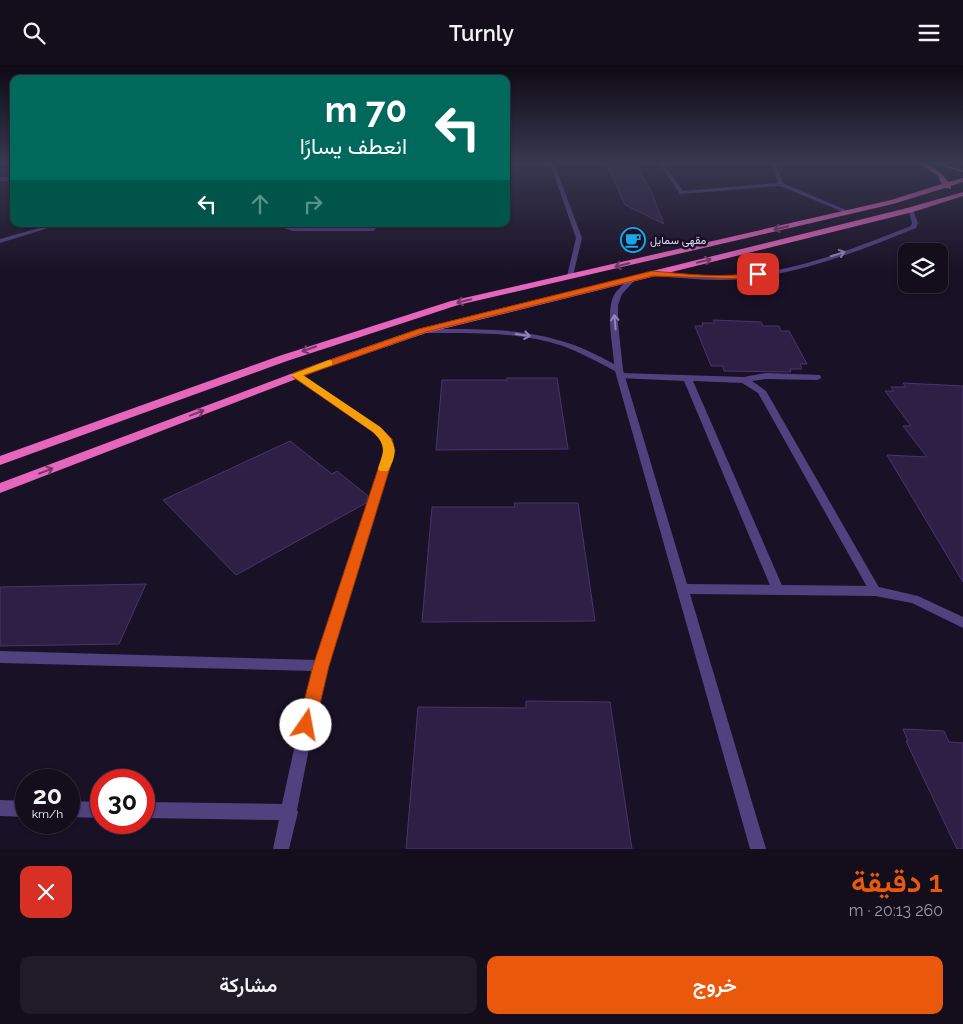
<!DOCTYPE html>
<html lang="ar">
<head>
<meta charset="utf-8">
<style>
	:root { --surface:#130d1c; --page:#201b29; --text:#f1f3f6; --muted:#9d9ca3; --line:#322d3b; --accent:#ea580c }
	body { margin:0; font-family:Raleway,Vazirmatn,sans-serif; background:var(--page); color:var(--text); direction:rtl; height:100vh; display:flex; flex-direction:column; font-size:19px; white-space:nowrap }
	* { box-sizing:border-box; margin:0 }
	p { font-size:16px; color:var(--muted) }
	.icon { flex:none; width:28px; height:28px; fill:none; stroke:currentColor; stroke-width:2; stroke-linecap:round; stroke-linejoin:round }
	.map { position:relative; height:784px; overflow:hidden; direction:ltr }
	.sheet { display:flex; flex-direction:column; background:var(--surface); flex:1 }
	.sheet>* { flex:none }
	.banner { position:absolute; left:10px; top:10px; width:500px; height:152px; border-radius:10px; box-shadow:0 1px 4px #0004,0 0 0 1px var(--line); direction:rtl; background:#00695c; color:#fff; overflow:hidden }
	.fabs { position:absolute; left:898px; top:178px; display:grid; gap:10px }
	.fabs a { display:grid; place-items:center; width:50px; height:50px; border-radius:10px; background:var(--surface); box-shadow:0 1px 4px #0004,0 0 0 1px var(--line); font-size:25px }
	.speed { position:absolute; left:15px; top:704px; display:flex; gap:10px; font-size:25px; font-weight:700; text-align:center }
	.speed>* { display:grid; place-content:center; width:65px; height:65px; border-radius:50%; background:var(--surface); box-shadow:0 1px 4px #0004,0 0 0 1px var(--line); line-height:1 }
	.speed small { font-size:12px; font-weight:400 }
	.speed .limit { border:8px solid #d22; background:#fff; color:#111 }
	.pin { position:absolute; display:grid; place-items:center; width:42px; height:42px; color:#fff; margin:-21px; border-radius:10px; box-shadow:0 2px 8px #0006 }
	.me { position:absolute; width:55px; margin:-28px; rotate:12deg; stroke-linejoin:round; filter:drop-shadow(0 0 4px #0008) }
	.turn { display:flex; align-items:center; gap:18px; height:105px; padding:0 20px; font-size:22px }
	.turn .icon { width:65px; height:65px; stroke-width:2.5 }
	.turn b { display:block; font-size:35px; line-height:42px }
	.lanes { display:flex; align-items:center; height:48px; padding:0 20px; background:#0003; justify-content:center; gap:25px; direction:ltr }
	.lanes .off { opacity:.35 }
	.round { display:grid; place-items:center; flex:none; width:52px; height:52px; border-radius:10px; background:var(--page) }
	.head { display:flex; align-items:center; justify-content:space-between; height:85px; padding:0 20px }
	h1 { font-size:30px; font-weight:600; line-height:38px; color:var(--accent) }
	.action { display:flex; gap:10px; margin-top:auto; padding:10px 20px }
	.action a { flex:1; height:58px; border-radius:10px; background:var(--accent); color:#fff; font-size:20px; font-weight:600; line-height:58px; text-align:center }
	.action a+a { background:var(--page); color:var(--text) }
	header { display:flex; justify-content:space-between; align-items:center; height:65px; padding:0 20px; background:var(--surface); font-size:22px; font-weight:600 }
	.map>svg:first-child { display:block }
	.building { fill:#2e1f44; stroke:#4b346e }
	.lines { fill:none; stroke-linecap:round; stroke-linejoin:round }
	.service { fill:#51417f; fill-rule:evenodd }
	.minor { fill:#51417f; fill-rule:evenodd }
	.secondary { fill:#9679f2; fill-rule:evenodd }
	.trunk { fill:#e566bb; fill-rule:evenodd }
	.oneway { stroke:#753768 }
	.oneway2 { stroke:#9385b7 }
	.route { fill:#ea580c; stroke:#983908 }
	.slow { fill:#f59e0b }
	.labels { text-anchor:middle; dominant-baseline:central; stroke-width:5; stroke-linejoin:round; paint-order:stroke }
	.far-poi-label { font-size:11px; fill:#e4d9fb; stroke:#191125; text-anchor:start }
</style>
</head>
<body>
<header><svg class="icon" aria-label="menu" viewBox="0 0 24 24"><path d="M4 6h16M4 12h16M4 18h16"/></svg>Turnly<svg class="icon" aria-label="search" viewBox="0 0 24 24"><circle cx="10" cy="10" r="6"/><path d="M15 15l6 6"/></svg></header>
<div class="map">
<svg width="963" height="784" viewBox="0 0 963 784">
	<rect width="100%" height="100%" fill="#191125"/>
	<path class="building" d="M606 98H635L650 124 664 159 625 140Z
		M713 255 761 257 763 261H779L781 266H789L807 299H800L802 304H790L791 307 724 306 723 301H711L695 261H703L702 258H715Z
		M507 313H557L568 384 436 385 442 315H507Z
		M903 318 963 321V517L887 390 927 392 903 361H911L885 326H894L891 322H906Z
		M290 376 332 409 337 406 368 431 366 438 236 510 163 435Z
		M514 438H578L595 556 422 557 432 442H515Z
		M146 519 119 579 0 581V522Z
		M526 636 610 637 632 784H406L418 642 526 643Z
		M903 664 944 666 949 677 963 678V784H957L906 676H908Z"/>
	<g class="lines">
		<path class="service" d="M659 98H663L683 126 778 118 772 98H776L783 118 853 148 848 149 780 121 680 129Z
			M506 99 553 100 555 101 553 102 506 101Z
			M0 112H14V116H0Z
			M908 144 913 145 918 158 916 163C861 185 804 208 744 214 714 217 683 213 653 211L650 209 653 207C684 209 715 213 745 210 803 204 858 182 911 161L912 158Z
			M53 159H61L0 178V174Z
			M272 159H281L293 162H373L376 164 373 166H293Z
			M621 308 744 312 766 308 820 310 821 312 820 314 817 315 766 314 752 316 766 326 881 526 879 529 875 531 871 529 758 328 742 318 693 316 784 525 782 528 778 530 774 528 772 525 684 316 618 313 617 311 618 309Z"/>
		<path class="minor" d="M550 98H554L582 173 573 211 570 213 567 211 576 173Z
			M632 212 637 213 622 229 618 240V258L623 305 687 519 875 521 918 531 963 552V563L912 538 875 531 690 529 766 784H750L615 306C598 297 581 288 563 281 518 266 469 268 422 268L418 266 422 264C471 264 521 262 568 278 584 283 599 291 614 299 613 281 606 249 613 232 617 224 625 218 632 212Z
			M296 307 379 363 391 374 395 386 328 601 317 643 297 745 298 747 289 784H273L279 755 144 753V737L282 739 303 643 313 606 0 598V586L316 595 385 386 382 375 373 367 293 312 292 310Z
			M0 735 26 736V752L0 751Z
			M69 736 101 737V753L69 752Z"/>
		<path class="secondary" d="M930 98H938L963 105V107Z"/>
		<path class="trunk" d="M918 98C931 98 941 107 948 117L963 113V117L951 121V124L945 123 893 139 458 240 287 296 0 400V391L279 291 451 236 891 135 942 119 937 110Z
			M963 127V131L913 147 426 268 325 303 0 428V418L317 299 418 264 907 143Z"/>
	</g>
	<defs><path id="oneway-shaft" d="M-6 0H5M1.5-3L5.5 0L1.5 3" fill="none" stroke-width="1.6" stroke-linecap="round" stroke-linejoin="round" transform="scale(1.25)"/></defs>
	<g class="oneway">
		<use href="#oneway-shaft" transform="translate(781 163) rotate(167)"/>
		<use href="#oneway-shaft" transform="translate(704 196) rotate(-14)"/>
		<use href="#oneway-shaft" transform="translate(622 200) rotate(167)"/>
		<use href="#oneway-shaft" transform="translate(464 236) rotate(167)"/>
		<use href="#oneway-shaft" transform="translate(309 284) rotate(161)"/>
		<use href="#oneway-shaft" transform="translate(197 348) rotate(-21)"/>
		<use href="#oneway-shaft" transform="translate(46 406) rotate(-21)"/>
	</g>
	<g class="oneway2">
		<use href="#oneway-shaft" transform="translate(838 189) rotate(-17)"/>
		<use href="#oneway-shaft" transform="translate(615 257) rotate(-95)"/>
		<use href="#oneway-shaft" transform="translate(523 270) rotate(8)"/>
	</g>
	<linearGradient id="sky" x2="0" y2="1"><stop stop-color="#0e0914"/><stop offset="0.47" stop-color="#383851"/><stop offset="1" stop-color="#383851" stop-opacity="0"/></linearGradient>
	<rect width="963" height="208" fill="url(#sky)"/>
	<path class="route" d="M652 206C687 209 724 214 758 207L762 209 744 214 653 211 426 267 303 311 380 362 392 374 395 386 329 601 315 660 312 666 306 668 300 666 298 660 313 601 384 386 381 375 373 367 293 312V308L419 264Z"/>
	<path class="slow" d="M329 295 332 296V300L303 310 380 362C396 377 399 387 388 406H380L378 404C384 386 387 381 373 367L291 310Z"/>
	<defs>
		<symbol id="cafe-ring" viewBox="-11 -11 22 22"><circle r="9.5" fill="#191125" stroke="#18a7e8" stroke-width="1.5"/><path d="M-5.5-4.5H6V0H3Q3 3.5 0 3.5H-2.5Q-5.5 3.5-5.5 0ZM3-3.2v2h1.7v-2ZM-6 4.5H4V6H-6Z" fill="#18a7e8"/></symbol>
	</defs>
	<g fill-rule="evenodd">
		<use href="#cafe-ring" x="619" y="161" width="28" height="28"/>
	</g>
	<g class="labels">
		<g class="far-poi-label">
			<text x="650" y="175">مقهى سمايل</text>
		</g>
	</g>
</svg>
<div class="fabs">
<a><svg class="icon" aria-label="layers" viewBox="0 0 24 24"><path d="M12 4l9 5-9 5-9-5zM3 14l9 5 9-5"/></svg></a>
</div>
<div class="speed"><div>20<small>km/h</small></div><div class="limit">30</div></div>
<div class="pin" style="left:758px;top:209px;background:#d93025"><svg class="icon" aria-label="arrive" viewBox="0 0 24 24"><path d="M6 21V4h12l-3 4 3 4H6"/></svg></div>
<svg class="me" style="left:306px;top:660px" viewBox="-20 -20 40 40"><circle r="19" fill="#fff"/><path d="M0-13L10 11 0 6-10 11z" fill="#ea580c"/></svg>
<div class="banner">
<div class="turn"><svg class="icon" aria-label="left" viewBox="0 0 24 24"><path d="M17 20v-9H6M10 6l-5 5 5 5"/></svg><div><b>70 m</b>انعطف يسارًا</div></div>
<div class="lanes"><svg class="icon" aria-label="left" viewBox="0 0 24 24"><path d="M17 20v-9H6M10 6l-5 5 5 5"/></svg><svg class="icon off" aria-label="ahead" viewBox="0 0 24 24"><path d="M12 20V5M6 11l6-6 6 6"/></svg><svg class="icon off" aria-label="right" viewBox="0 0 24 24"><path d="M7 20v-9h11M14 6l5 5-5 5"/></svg></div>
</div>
</div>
<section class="sheet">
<div class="head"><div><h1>1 دقيقة</h1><p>260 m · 20:13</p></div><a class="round" style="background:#d93025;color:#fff"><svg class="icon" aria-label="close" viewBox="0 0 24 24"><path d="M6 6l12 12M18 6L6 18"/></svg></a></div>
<div class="action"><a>خروج</a><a>مشاركة</a></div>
</section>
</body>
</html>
